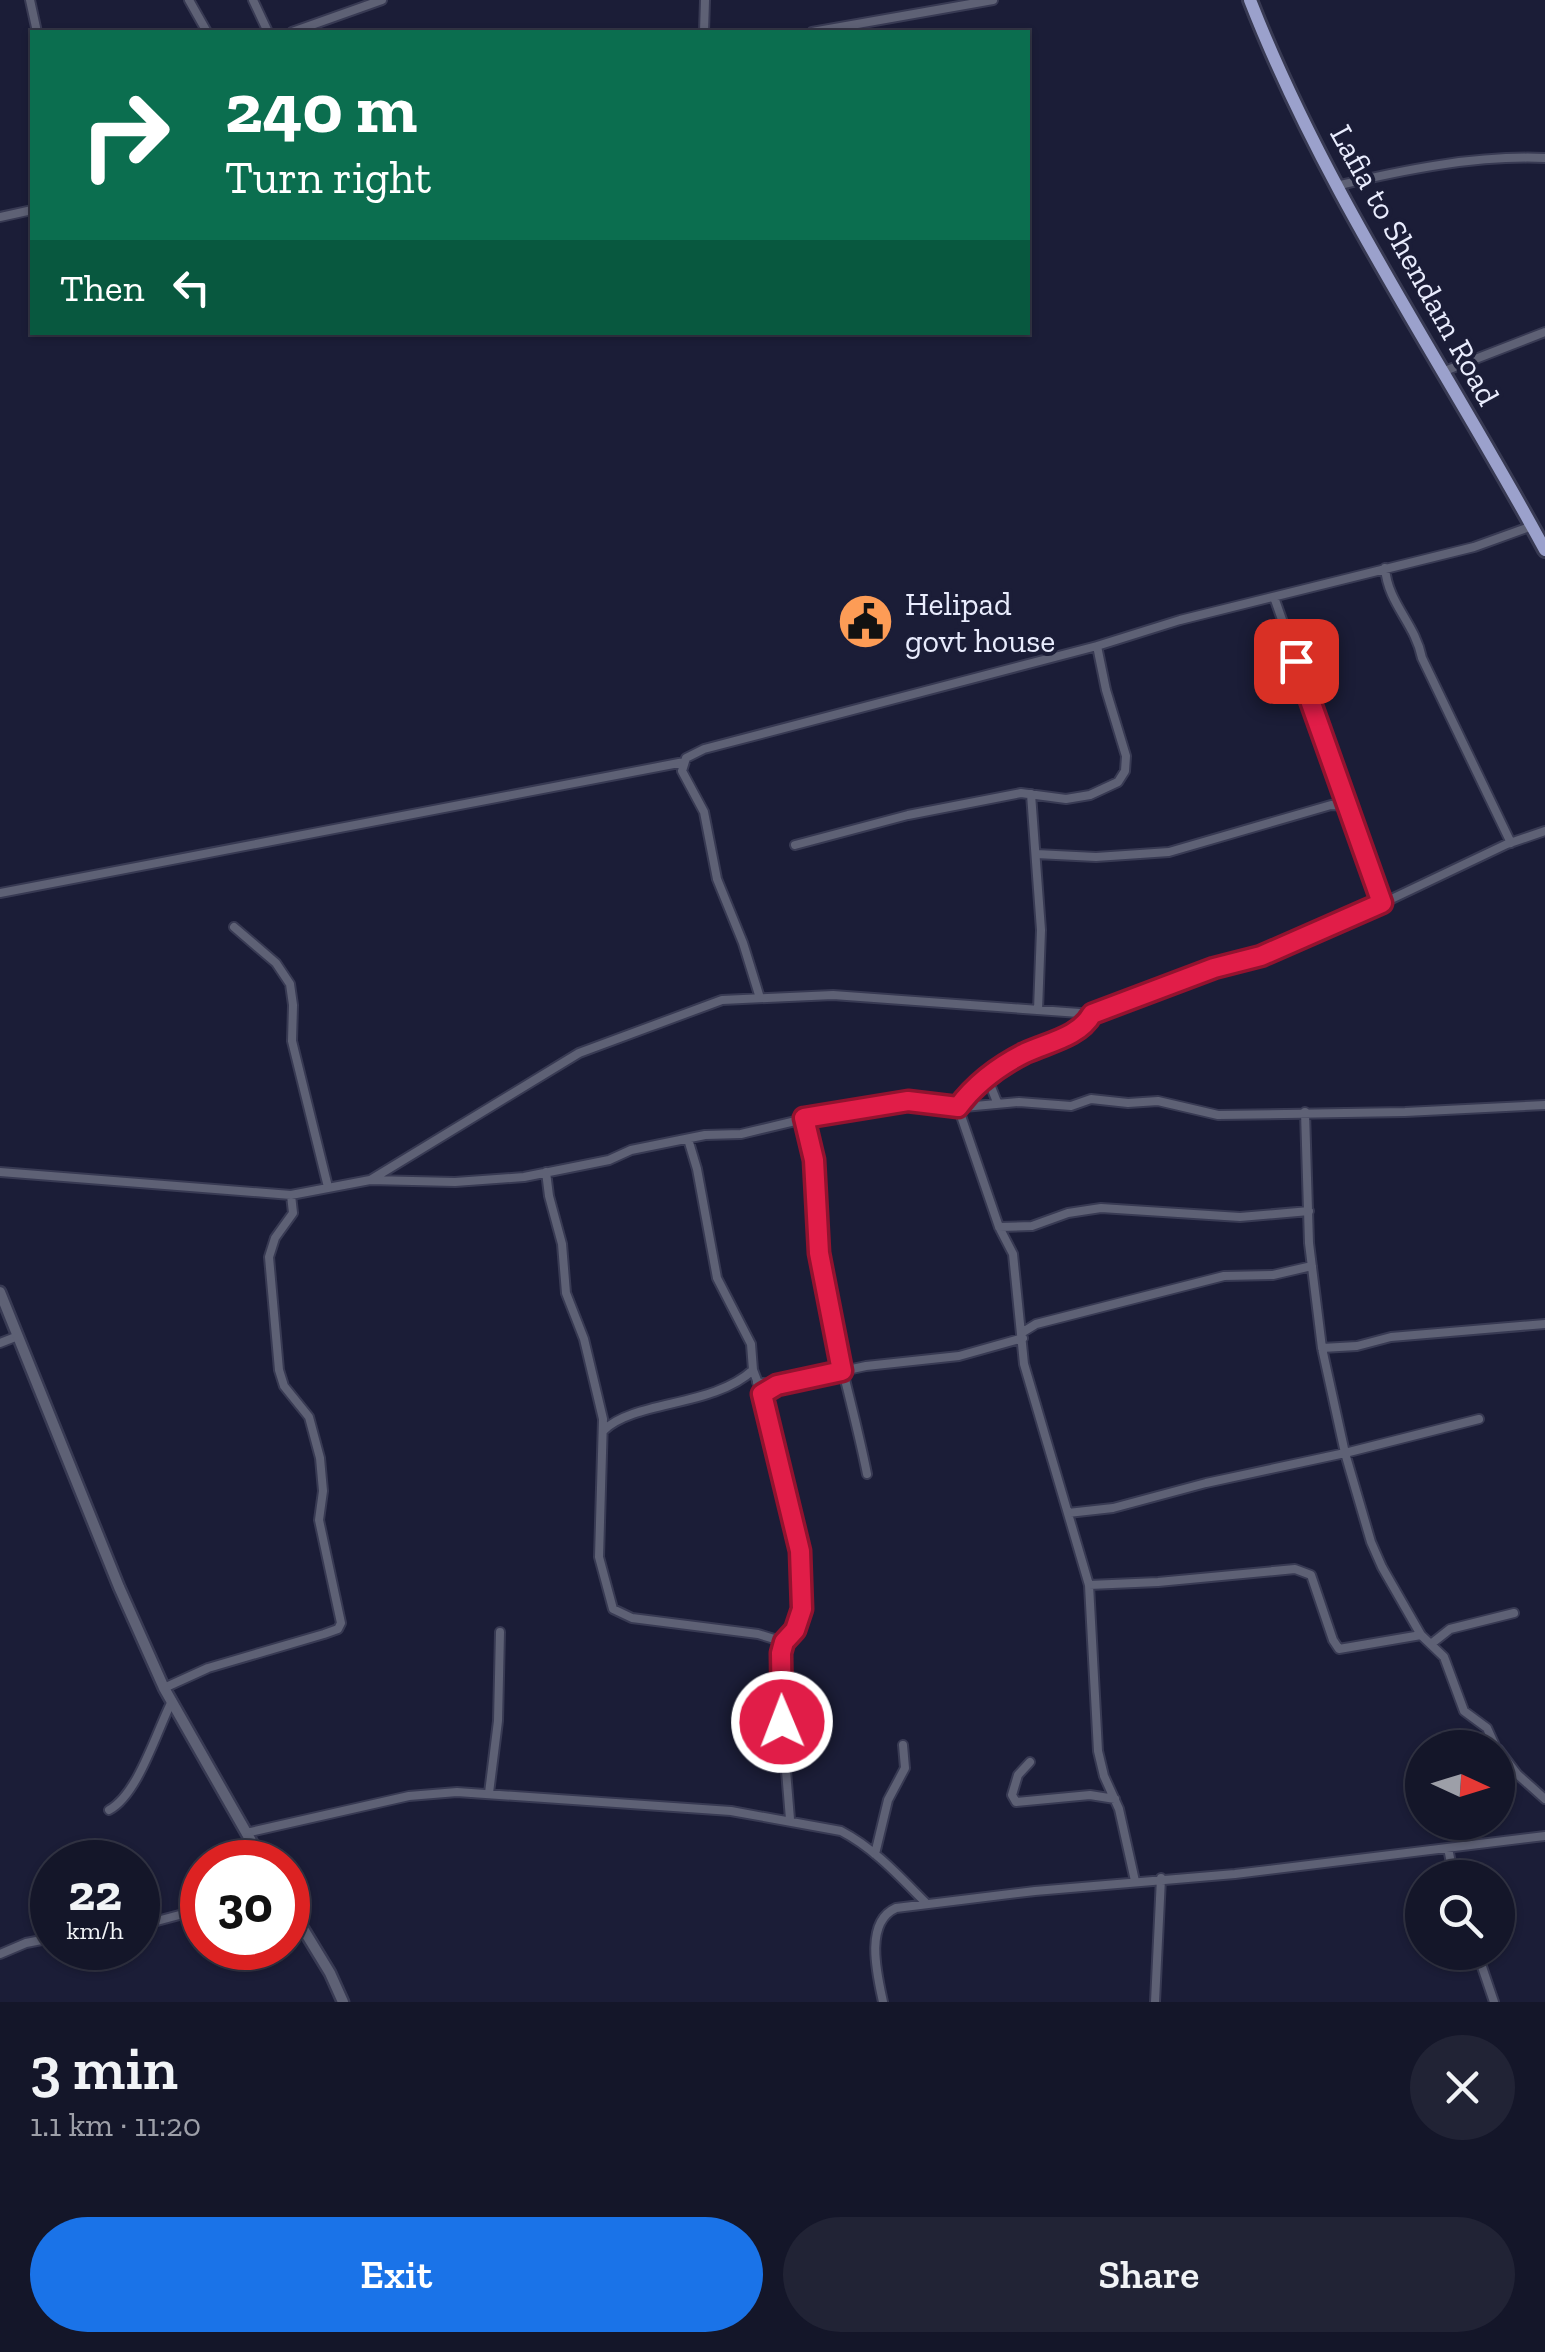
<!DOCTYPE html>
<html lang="en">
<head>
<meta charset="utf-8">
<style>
	:root { --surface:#141629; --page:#212335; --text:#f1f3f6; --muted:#9d9fa8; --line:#333546; --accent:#1a73e8 }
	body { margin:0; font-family:"Zilla Slab",serif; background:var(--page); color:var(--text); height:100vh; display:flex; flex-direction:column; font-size:38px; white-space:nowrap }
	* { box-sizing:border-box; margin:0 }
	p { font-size:32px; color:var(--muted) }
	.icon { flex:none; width:55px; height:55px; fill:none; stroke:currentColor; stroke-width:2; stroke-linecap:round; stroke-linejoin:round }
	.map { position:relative; height:2002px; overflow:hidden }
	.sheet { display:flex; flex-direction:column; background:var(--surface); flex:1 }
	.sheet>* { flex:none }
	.hud { position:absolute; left:30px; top:30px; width:1000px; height:305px; border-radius:0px; box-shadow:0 2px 8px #0004,0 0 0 2px var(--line); background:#0b6e4f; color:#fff; overflow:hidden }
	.needle { width:65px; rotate:94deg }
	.controls { position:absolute; left:1405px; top:1730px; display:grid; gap:20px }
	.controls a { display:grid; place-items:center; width:110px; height:110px; border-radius:50%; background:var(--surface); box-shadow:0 2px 8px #0004,0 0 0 2px var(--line); font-size:50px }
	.speed { position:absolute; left:30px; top:1840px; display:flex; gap:20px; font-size:50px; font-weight:700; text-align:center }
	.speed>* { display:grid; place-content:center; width:130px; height:130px; border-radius:50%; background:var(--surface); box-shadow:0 2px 8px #0004,0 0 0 2px var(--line); line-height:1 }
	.speed small { font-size:25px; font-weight:400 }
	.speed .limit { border:15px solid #d22; background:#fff; color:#111 }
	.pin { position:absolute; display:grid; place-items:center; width:85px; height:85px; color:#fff; margin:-42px; border-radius:20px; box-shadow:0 5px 15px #0006 }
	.me { position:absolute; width:110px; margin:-55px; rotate:359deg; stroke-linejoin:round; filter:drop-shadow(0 0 8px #0008) }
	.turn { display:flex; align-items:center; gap:35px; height:210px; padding:0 30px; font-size:45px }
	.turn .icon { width:130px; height:130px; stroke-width:2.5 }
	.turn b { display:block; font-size:70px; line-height:85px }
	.then { display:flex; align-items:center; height:95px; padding:0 30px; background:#0003; gap:20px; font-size:38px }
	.round { display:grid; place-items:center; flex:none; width:105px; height:105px; border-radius:52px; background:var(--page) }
	.overview { display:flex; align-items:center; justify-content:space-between; height:170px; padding:0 30px }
	h1 { font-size:60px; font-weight:600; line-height:75px }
	.action { display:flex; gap:20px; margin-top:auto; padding:20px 30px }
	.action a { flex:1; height:115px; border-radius:60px; background:var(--accent); color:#fff; font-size:40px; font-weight:600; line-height:115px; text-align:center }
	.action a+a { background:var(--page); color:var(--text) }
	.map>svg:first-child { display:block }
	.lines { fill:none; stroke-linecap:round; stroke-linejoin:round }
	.minor-casing { stroke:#383a53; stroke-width:12 }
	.tertiary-casing { stroke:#383a53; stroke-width:15 }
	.primary-casing { stroke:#383a53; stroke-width:18 }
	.minor { stroke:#5e6175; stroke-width:8 }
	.tertiary { stroke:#5e6175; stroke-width:10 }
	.primary { stroke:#9ba1cc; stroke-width:12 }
	.route-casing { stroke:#92132f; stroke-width:25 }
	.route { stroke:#e11d48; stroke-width:18 }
	.labels { text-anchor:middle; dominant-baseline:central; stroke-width:8; stroke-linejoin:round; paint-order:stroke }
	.street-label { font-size:32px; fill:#e9ecfd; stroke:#1b1d37 }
	.poi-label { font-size:32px; fill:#e9ecfd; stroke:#1b1d37; text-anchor:start }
</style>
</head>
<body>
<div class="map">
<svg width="1545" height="2002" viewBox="0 0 1545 2002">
	<rect width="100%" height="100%" fill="#1b1d37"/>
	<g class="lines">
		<defs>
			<path id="minor" d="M30 0 37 32
				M189 0 207 32
				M253 0 268 32
				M292 32 382 0
				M704 32 705 0
				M812 32 993 0
				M1336 186C1403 170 1476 155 1545 158
				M0 217 32 210
				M1442 372 1545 332
				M1385 568C1388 604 1415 623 1422 658L1511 843
				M1274 597 1382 903
				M1031 794 1041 930 1038 1010
				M795 845 908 815 1021 793 1066 799 1090 795 1118 782 1125 771 1126 756 1106 690 1097 646 1180 620 1474 547 1532 526
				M1036 854 1096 857 1169 852 1331 805 1347 806
				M0 893 684 762
				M234 927 276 963 290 984 293 1005 292 1041 328 1187
				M760 998 743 943 717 879 704 812 682 771 686 758 704 749 1097 646
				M987 1077 997 1102
				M804 1119C818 1172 815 1225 823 1279 834 1345 854 1408 867 1474
				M688 1139 697 1169 717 1278 751 1344 753 1370 766 1404 800 1551 802 1609 795 1630 784 1642 781 1653 782 1722 790 1819
				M0 1172 291 1195 370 1180 455 1182 524 1177 609 1160 631 1150 705 1135 741 1134 829 1113 908 1101 964 1107 1019 1102 1071 1106 1091 1099 1128 1103 1158 1101 1218 1115 1405 1112 1545 1105
				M546 1172 549 1196 562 1244 566 1293 584 1339 603 1419 599 1557 613 1609 632 1618 758 1634 784 1642
				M372 1179 579 1053 722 1000 833 995 1093 1014 1170 983 1261 956 1322 932 1507 844 1545 831
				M999 1227 1032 1226 1068 1213 1101 1208 1240 1217 1309 1211
				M1023 1332 1036 1324 1224 1276 1273 1275 1312 1266
				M0 1343 18 1336
				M1322 1348 1357 1346 1391 1337 1545 1324
				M757 1382 777 1385 866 1366 959 1356 1023 1338
				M1479 1419 1345 1453 1371 1542 1382 1567 1421 1635 1444 1657 1464 1711 1487 1728 1496 1748
				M604 1430C636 1400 713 1407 753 1370
				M1068 1513 1113 1508 1206 1483 1345 1453 1322 1348 1309 1243 1305 1112
				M1089 1585 1024 1364 1013 1254 999 1227 958 1107C976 1083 999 1066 1026 1053 1049 1042 1079 1037 1093 1014
				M1431 1644 1450 1629 1514 1613
				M164 1688 208 1668 324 1634 338 1629 341 1623 319 1520 323 1491 320 1458 309 1417 284 1386 279 1370 269 1257 275 1238 293 1213 291 1195
				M1498 1749 1517 1774 1545 1799
				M1030 1762 1018 1775 1012 1795 1016 1802 1090 1795 1115 1799
				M489 1793 498 1721 500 1632
				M109 1810C138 1795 157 1730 172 1701
				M246 1833 409 1796 457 1792 731 1811 841 1831C874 1848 900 1877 925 1902
				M1448 1848 1454 1878
				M875 1854 888 1800 905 1768 903 1745
				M1135 1881 1119 1809 1104 1776 1098 1751 1089 1585 1158 1582 1295 1569 1311 1575 1333 1640 1339 1649 1421 1635
				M138 1926 202 1909
				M1477 1952 1494 2002
				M0 1954 26 1943 52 1938
				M883 2002C877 1974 864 1922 896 1908L1035 1891 1235 1874 1545 1836
				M1155 2002 1161 1878"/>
			<path id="tertiary" d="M0 1292 119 1587 164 1688 263 1862
				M288 1904 330 1973 343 2002"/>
			<path id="primary" d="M1250 0C1326 195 1446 367 1545 550"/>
		</defs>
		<use href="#minor" class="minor-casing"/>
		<use href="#tertiary" class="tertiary-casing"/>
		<use href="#primary" class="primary-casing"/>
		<use href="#minor" class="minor"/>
		<use href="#tertiary" class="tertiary"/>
		<use href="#primary" class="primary"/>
	</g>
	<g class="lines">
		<defs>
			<path id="route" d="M782 1722 781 1653 784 1642 795 1630 802 1609 800 1551 762 1394 777 1385 842 1371 819 1253 814 1160 804 1118 908 1101 958 1107C976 1083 999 1066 1025 1053 1049 1042 1079 1037 1092 1014L1214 968 1261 956 1382 903 1296 661"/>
		</defs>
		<use href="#route" class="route-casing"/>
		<use href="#route" class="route"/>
	</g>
	<defs>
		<symbol id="civic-disc" viewBox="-11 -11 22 22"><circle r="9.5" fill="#fd9c56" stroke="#1b1d37"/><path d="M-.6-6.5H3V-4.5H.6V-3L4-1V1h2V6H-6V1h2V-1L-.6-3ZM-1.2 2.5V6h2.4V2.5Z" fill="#111"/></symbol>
	</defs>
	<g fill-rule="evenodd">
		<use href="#civic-disc" x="834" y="590" width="63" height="63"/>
	</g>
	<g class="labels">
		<g class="street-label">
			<text transform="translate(1415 265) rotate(61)">Lafia to Shendam Road</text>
		</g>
		<g class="poi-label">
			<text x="905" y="604">Helipad<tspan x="905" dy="37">govt house</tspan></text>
		</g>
	</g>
</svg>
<div class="controls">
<a><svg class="needle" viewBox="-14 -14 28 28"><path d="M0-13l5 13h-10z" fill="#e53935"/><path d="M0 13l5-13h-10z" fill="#9d9fa8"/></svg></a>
<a><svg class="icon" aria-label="search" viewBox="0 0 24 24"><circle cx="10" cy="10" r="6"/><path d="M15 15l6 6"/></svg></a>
</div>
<div class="speed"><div>22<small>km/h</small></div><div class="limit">30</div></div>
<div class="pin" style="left:1296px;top:661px;background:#d93025"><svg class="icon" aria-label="arrive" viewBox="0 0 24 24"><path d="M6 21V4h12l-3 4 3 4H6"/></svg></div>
<svg class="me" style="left:782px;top:1722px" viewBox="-20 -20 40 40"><circle r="17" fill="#e11d48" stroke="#fff" stroke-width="3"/><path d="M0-11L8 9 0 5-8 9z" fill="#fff"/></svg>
<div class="hud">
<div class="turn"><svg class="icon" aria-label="right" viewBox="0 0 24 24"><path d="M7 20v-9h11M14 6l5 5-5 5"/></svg><div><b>240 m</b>Turn right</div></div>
<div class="then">Then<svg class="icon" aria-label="left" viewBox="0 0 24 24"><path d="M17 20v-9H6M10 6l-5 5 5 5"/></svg></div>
</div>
</div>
<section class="sheet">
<div class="overview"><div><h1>3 min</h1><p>1.1 km · 11:20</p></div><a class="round"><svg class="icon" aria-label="close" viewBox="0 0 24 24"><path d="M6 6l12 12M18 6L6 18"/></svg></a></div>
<div class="action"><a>Exit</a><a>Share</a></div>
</section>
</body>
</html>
